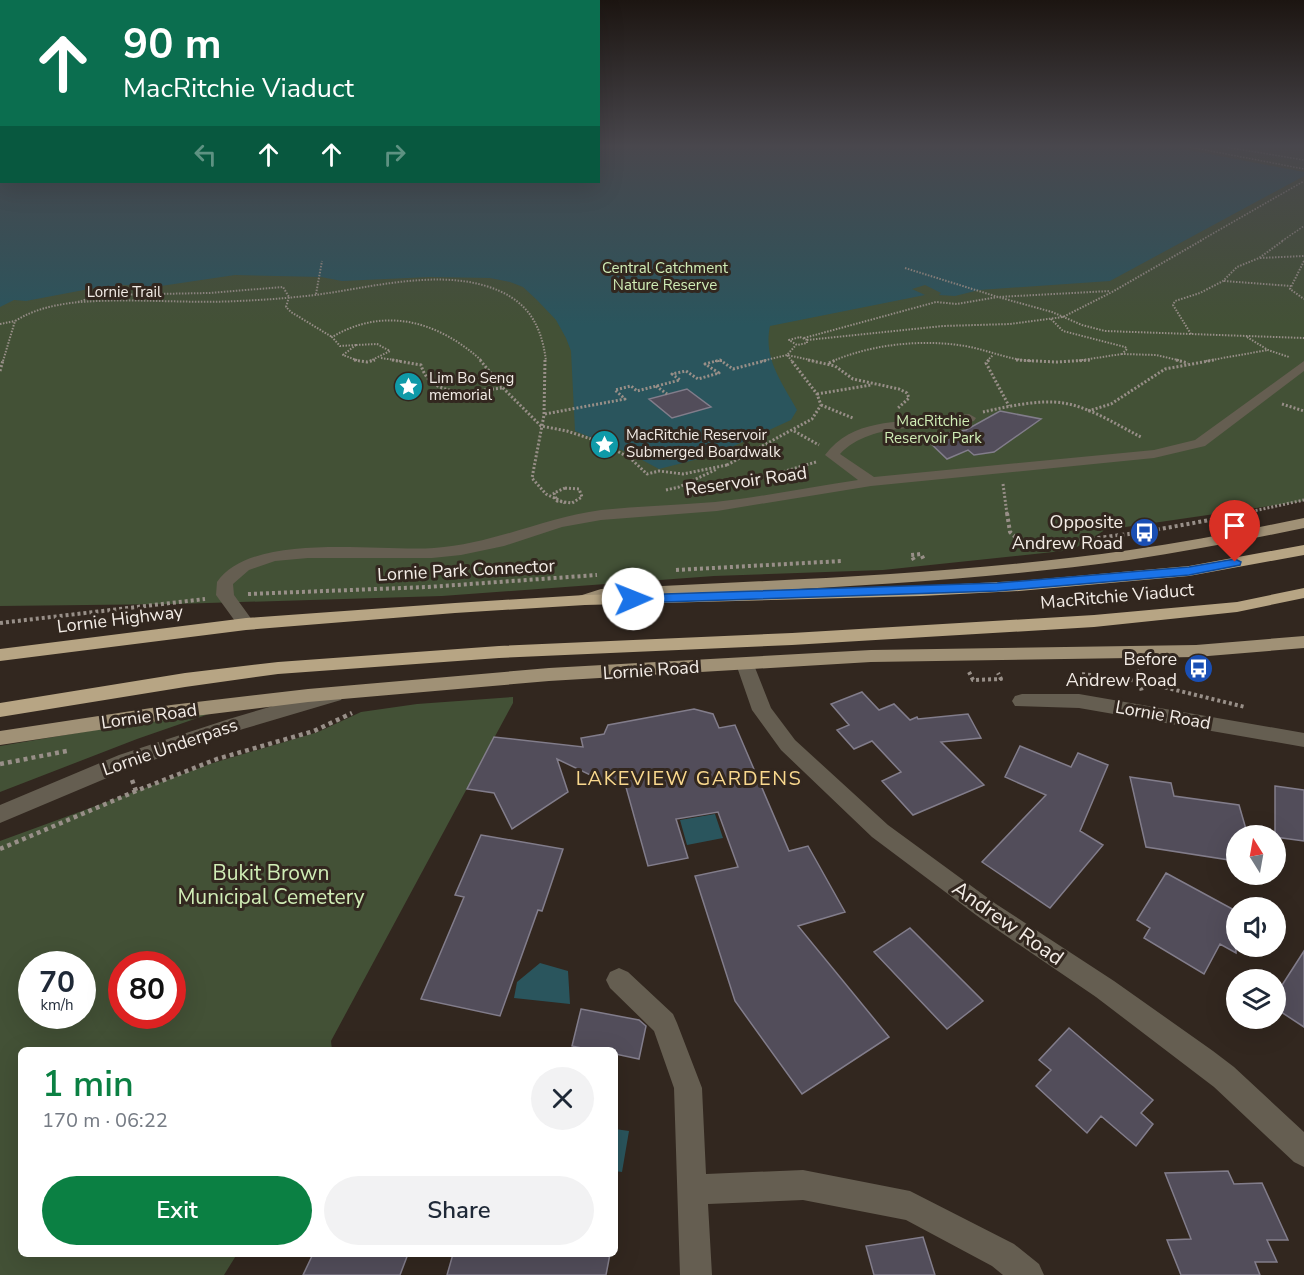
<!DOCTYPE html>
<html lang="en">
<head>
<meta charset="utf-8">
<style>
	:root { --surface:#fff; --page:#f2f2f3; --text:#1f2937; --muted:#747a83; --accent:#0b8043 }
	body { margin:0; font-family:"Nunito Sans",sans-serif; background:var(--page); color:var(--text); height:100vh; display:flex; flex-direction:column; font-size:22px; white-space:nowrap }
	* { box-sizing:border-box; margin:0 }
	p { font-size:20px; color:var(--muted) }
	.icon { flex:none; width:33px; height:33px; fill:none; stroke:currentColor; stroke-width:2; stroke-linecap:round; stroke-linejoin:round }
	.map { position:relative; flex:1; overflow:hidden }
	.panel { position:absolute; left:18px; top:1047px; width:600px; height:210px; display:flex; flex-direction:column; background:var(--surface); border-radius:9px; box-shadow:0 6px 24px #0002 }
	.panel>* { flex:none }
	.top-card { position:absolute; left:0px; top:0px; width:600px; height:183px; box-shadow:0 6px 24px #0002; background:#0b6e4f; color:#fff; overflow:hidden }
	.needle { width:39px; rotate:349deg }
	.buttons { position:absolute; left:1226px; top:825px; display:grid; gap:12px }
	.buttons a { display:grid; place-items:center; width:60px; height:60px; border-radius:50%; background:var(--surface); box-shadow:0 6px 24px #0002; font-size:30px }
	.speed { position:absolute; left:18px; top:951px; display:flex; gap:12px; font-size:30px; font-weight:700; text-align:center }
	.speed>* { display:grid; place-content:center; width:78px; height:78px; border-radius:50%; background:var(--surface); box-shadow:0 6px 24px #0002; line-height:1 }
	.speed small { font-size:15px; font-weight:400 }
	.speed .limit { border:9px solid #d22; background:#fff; color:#111 }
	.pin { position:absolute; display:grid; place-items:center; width:51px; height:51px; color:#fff; margin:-62px -26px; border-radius:50% 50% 50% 0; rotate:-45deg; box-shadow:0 0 6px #0007 }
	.pin .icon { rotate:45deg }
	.me { position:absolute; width:66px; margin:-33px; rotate:89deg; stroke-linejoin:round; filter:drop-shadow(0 0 4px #0008) }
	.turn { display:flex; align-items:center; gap:21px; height:126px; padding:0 24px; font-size:27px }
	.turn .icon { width:78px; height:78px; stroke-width:2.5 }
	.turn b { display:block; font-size:42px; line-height:51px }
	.lanes { display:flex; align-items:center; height:57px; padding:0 24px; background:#0003; justify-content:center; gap:30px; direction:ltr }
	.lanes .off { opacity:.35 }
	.round { display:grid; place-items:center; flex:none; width:63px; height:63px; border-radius:32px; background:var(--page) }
	.head { display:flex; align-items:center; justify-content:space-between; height:102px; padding:0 24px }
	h1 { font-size:36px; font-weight:600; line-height:45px; color:var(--accent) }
	.action { display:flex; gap:12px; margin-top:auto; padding:12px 24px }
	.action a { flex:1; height:69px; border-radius:36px; background:var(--accent); color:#fff; font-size:24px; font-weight:600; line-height:69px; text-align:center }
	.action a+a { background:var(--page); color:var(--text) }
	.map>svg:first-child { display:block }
	.green { fill:#435136; fill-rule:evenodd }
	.water { fill:#2a555d }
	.building { fill:#524d5a; stroke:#827d8b; stroke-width:1.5 }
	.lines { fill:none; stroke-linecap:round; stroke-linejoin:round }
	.path-far4 { stroke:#988f88; stroke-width:1.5; stroke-dasharray:1.5 1.5; stroke-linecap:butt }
	.path-far3 { stroke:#988f88; stroke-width:2; stroke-dasharray:1.5 1.5; stroke-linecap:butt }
	.path-far2 { stroke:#988f88; stroke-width:3; stroke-dasharray:2 2; stroke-linecap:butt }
	.path-far1 { stroke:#988f88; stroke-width:4; stroke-dasharray:3 3; stroke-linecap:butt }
	.path { stroke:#988f88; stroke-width:4.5; stroke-dasharray:4 4; stroke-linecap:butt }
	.minor { fill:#655e51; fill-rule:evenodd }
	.major { fill:#a09176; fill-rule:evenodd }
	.highway { fill:#b7a584; fill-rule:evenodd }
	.route { fill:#1a73e8; stroke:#114b97; stroke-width:1.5 }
	.labels { text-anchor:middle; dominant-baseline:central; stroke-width:6; stroke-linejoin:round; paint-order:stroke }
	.far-park-label { font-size:15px; fill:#d0edb6; stroke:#32271f }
	.far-street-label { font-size:15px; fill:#f3ece6; stroke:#32271f }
	.far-poi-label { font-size:15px; fill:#f3ece6; stroke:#32271f; text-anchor:start }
	.street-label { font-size:18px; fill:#f3ece6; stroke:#32271f }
	.poi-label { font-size:18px; fill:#f3ece6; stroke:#32271f; text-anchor:end }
	.neighbourhood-label { font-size:20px; letter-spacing:1.5px; fill:#fad98e; stroke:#32271f }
	.near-park-label { font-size:21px; fill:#d0edb6; stroke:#32271f }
	.near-street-label { font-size:21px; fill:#f3ece6; stroke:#32271f }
</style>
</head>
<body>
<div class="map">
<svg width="1304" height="1275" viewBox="0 0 1304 1275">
	<rect width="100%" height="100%" fill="#32271f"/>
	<path class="green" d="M0 147 2 182H598L599 147H1304V501L1105 530 1072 550 883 570 714 576 442 596 175 604 0 606Z
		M513 697V703L331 1041 332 1050H21V1254H237L224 1275H0V841L213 763 318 732 361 712 417 704ZM32 964H82V1016H32ZM122 964H172V1016H122Z
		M209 714 137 739 0 792V746L136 723Z"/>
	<path class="water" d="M599 147H1173L1304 172V176L1110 281 979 290 955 296 939 295 941 293 925 285 912 289 925 295 770 326C763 359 782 382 797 410L791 420 714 455 659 469 629 453 575 431 571 351 566 338 556 320 537 300 523 287 510 282 490 278 430 277 342 281 321 277 235 275 154 287 124 285 89 289 26 301 14 300 0 307V154L2 182H598Z
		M715 814 723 838 687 845 680 820Z
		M540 963 568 971 570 1004 514 998 517 982Z
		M615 1129 629 1131 622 1172 615 1171Z"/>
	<path class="building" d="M687 389 711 407 672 418 649 399Z
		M1000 411 1041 419 994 452 974 455 968 450 947 459 924 437 966 430Z
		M862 692 879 710 894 704 910 720 917 717 918 719 968 714 981 738 941 742 984 785 913 815 882 781 901 772 872 741 854 749 837 730 849 725 831 704Z
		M694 709 713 714 719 728 735 725 789 851 808 846 845 912 798 926 889 1037 802 1094 735 1001 695 876 738 867 718 812 676 819 688 858 648 866 624 780 607 783 557 759 568 792 512 829 494 793 467 789 494 737 583 747 581 738 604 734 608 725Z
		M1020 746 1071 767 1078 753 1108 765 1080 831 1103 845 1050 908 982 862 1046 795 1005 777Z
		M1130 777 1171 783 1174 796 1239 805 1248 836H1236V861L1146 847Z
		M1275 786 1304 790V841L1275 837Z
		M481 835 563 849 542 911 538 910 500 1016 421 999 464 897 455 895Z
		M1166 873 1236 911V953L1220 944 1204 974 1144 938 1150 928 1137 920Z
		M910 928 983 1001 947 1029 874 952Z
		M1304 951V1027L1275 1008V996Z
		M581 1009 639 1020 646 1026 639 1059 615 1054V1050H591L572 1046Z
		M1069 1028 1153 1100 1141 1113 1153 1124 1136 1146 1101 1116 1087 1133 1036 1086 1051 1070 1039 1060Z
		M1228 1171 1234 1184 1262 1183 1288 1240H1267L1277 1262H1255L1260 1275H1181L1167 1240 1191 1239 1165 1173Z
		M923 1237 935 1275H874L866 1246Z
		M313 1254H408L400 1275H303Z
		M453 1254H610L606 1275H447Z"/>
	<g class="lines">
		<path class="path-far4" d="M1190 147 1304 169
			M1225 147 1304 160
			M1200 241 1304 181
			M1282 241 1304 226"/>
		<path class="path-far3" d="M1260 258 1304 256
			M1304 261 1290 289 1304 299
			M905 268 998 297 1110 291
			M1224 281 1291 286
			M316 294 322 261
			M289 297 286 307 291 312 332 337
			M78 302 100 295 209 293 283 287 289 297
			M1051 319 1063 331 1125 347 1127 349 1122 354 1156 355 1182 361
			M0 324 15 321
			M1191 334 1173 305 1175 301 1200 293 1223 281 1237 267 1259 258 1284 240
			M800 337 807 340V343L797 345 789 340Z
			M1247 337 1268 350 1289 357
			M804 338 936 302 957 304 998 297 1052 312 1082 325 1105 331 1304 338
			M807 340 943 326 1010 324 1063 317 1114 291 1202 240
			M356 345 343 355 359 361
			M356 345 340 346 332 337C385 306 438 321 482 361
			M356 345 377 344 390 351 370 361
			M381 358 401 361
			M3 361 15 321C33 310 50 306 70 303 126 297 182 304 238 301 264 300 289 298 315 295 367 288 434 270 486 286 525 298 541 321 546 361
			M715 361H722
			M762 361 787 355 815 361
			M792 361 787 355 796 345
			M833 361C873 344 922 339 965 346 988 350 1009 360 1032 361
			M987 361 993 355
			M1076 361 1122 354
			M1206 361 1268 350"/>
		<path class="path-far2" d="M354 360 367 362 375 360
			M392 360 421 365C431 400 474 391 502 388
			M480 360 504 389 541 426 567 431 600 442 630 458 647 474 659 471 683 474 727 465
			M545 360 544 415 532 478 546 494 565 503
			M808 360 835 366 853 379 899 389 907 393 909 398 897 409
			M989 360 986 363 1009 406
			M1016 360 1056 362 1091 360
			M1176 360 1188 363
			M829 363 836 360
			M0 371 3 360
			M656 386 667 394
			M817 394 871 385
			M1282 404 1304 411
			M821 405 853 418
			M1088 411 1111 404 1165 369 1214 360
			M983 412C1005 407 1040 399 1063 403 1090 407 1117 425 1141 437
			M545 414 625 399 615 390 631 386 637 391 680 380 672 374 686 371 698 379 719 373 705 364 720 360 733 369 768 360
			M794 431 819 445
			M727 465 812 419 821 405 817 394 791 360
			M745 483 816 462
			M1003 484 1007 514
			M565 488 579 489 582 497 572 503 557 501 554 493Z
			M666 490 679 487 717 469
			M1240 514 1304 500"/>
		<path class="path-far1" d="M1007 513 1010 532 1027 548
			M1044 545 1144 532 1248 513
			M914 560 911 555 921 554 924 560
			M676 570 842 561
			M248 594 428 587 597 575
			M0 623 205 599
			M1137 670 1142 692
			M969 672 973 680 1001 679 998 673
			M1082 674 1139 681 1245 707"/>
		<path class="path" d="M0 764 67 751
			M132 780 136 791 217 759 314 731 352 713
			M0 849 136 791"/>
		<path class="minor" d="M1304 361V371L1205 446 1154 458 871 486 717 511 601 520 562 527 504 546 461 555 432 558H308L275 561 249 570 233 584 234 595 255 624 252 628H240L216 595 217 582C252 531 378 552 434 548 493 544 543 518 601 510 639 506 677 505 715 502 762 497 810 487 858 480L825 455C852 419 897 422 937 419 948 418 958 415 969 414L976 418 974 421C930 432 874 419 840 454L874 477 1154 450 1195 440Z
			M745 658 752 660 771 708 795 740 888 825 996 904 1114 981 1213 1051 1234 1067 1304 1132V1167L1294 1162 1214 1087 1193 1071 1096 997 980 918 872 837 781 750 752 710 736 664 738 660Z
			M334 688 341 690 344 695 341 700 243 729 133 767 0 823V805L119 755 229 719Z
			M1022 694H1079L1304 733V747L1079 708 1015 706 1012 701 1015 696Z
			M619 968 628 972 673 1014 677 1023 702 1088 706 1174 803 1170 910 1191 1014 1244 1039 1264 1044 1275H1003L992 1266 906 1220 803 1200 708 1204 712 1275H680L674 1088 654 1031 610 988 606 980 610 972Z"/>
		<path class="major" d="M1304 518V528C1246 540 1188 551 1129 560 955 584 779 590 603 599L585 605 579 604 576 600 579 596 601 589C777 580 955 575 1130 550 1188 542 1246 530 1304 518Z
			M1304 636V648L1196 657 871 662 549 681 308 702 171 719 0 745V731L171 705 308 689 549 668 871 650 1196 645Z"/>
		<path class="highway" d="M1304 545V555L1189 576 1019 591 921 596 585 605 455 613 246 630 0 661V649L246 618 455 603 585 595 921 586 1019 581 1189 566Z
			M1304 588V598L1237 612 1094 627 792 645 499 658 278 674 185 687 0 717V703L185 673 278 662 499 646 792 633 1094 615 1237 602Z"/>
	</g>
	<linearGradient id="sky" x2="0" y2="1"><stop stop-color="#1c1511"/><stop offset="0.45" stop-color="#49474d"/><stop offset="1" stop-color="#49474d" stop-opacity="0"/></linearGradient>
	<rect width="1304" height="325" fill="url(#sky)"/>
	<path class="route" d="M1235 559 1241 562 1240 565 1189 575 997 591 633 603 627 599 633 595 997 583 1189 567Z"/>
	<defs>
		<symbol id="sight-disc" viewBox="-11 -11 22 22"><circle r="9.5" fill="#0f9aa8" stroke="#32271f"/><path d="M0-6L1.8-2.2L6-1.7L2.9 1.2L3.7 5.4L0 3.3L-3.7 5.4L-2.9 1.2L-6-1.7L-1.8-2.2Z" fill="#fff"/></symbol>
		<symbol id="bus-disc" viewBox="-11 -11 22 22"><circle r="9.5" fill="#1a4fb4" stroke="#32271f"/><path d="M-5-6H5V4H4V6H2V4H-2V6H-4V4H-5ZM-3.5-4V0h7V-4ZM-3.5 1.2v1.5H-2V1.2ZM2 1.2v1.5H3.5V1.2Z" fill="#fff"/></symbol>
	</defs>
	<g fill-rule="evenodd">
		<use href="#sight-disc" x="392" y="370" width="33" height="33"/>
		<use href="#sight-disc" x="588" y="428" width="33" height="33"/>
		<use href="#bus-disc" x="1128" y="516" width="33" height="33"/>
		<use href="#bus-disc" x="1182" y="652" width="33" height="33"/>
	</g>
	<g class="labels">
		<g class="far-park-label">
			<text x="665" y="268">Central Catchment<tspan x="665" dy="17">Nature Reserve</tspan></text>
			<text x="933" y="421">MacRitchie<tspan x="933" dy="17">Reservoir Park</tspan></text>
		</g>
		<g class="far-street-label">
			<text x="124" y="292">Lornie Trail</text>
		</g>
		<g class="far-poi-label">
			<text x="429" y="378">Lim Bo Seng<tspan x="429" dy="17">memorial</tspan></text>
			<text x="626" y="435">MacRitchie Reservoir<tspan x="626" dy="17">Submerged Boardwalk</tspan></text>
		</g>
		<g class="street-label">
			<text transform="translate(746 481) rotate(-8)">Reservoir Road</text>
			<text transform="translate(466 570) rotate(-3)">Lornie Park Connector</text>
			<text transform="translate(1117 596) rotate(-5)">MacRitchie Viaduct</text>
			<text transform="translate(120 619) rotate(-7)">Lornie Highway</text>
			<text transform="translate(651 670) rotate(-4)">Lornie Road</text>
			<text transform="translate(1163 715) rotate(10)">Lornie Road</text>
			<text transform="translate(149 716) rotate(-8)">Lornie Road</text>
			<text transform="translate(170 747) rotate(-19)">Lornie Underpass</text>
		</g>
		<g class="poi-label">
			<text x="1123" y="522">Opposite<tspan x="1123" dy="21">Andrew Road</tspan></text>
			<text x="1177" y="659">Before<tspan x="1177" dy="21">Andrew Road</tspan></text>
		</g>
		<g class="neighbourhood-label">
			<text x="689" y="778">LAKEVIEW GARDENS</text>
		</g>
		<g class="near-park-label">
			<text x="271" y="873">Bukit Brown<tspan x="271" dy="24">Municipal Cemetery</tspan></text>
		</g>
		<g class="near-street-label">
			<text transform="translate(1008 923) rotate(35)">Andrew Road</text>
		</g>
	</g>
</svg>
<div class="buttons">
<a><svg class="needle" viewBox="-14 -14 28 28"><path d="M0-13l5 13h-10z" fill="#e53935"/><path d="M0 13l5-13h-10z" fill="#747a83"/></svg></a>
<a><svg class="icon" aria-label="sound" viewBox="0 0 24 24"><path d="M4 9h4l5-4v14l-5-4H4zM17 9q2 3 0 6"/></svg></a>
<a><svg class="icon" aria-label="layers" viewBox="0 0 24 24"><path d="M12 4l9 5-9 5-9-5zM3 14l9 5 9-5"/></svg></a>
</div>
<div class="speed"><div>70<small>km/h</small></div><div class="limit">80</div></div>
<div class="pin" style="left:1235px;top:562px;background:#d93025"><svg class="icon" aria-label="arrive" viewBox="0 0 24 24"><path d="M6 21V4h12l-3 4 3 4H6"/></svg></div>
<svg class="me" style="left:633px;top:599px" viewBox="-20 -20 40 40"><circle r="19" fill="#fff"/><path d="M0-13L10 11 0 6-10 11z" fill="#1a73e8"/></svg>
<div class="top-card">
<div class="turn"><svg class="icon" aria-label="ahead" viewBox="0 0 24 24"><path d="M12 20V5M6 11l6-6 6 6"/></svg><div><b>90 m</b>MacRitchie Viaduct</div></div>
<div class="lanes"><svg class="icon off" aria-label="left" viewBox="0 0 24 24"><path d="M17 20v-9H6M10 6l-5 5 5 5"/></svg><svg class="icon" aria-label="ahead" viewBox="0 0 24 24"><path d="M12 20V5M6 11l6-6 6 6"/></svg><svg class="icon" aria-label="ahead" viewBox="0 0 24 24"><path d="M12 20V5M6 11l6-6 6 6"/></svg><svg class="icon off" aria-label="right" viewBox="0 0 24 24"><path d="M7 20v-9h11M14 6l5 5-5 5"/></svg></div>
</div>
<section class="panel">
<div class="head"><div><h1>1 min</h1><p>170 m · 06:22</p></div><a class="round"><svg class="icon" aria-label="close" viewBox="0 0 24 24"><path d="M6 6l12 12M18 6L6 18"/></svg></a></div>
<div class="action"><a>Exit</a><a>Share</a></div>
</section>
</div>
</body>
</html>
